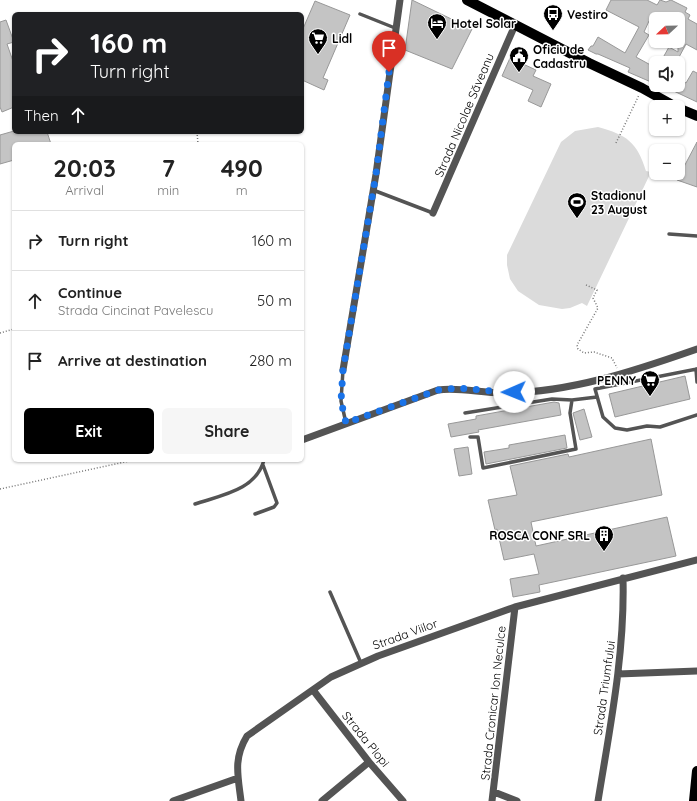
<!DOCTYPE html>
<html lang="en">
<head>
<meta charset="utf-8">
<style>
	:root { --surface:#fff; --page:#f6f6f6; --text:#222; --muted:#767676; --line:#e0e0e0; --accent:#000 }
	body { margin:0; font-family:Quicksand,sans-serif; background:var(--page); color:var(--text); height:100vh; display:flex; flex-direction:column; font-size:15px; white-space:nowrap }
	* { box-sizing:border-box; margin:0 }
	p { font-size:13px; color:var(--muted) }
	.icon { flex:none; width:22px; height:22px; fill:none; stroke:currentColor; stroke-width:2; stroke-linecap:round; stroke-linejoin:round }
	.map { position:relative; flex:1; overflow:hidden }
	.details { position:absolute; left:12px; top:142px; width:292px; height:320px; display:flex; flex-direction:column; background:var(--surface); border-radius:6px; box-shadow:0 1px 3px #0004 }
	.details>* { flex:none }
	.top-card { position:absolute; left:12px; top:12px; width:292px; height:122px; border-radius:6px; box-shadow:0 1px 3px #0004; background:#202124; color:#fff; overflow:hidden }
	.needle { width:26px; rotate:248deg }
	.tools { position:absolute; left:649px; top:12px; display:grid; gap:8px }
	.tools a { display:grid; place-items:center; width:36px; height:36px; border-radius:6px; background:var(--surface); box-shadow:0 1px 3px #0004; font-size:20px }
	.pin { position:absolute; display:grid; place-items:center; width:34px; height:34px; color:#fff; margin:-41px -17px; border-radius:50% 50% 50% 0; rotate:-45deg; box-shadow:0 0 4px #0007 }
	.pin .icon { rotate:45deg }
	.me { position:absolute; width:44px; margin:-22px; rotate:269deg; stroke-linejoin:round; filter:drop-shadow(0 0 3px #0008) }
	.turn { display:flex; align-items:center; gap:14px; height:84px; padding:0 12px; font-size:18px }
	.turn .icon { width:52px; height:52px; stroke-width:2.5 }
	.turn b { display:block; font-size:28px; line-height:34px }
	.then { display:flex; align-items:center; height:38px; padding:0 12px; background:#0003; gap:8px; font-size:15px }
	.eta { display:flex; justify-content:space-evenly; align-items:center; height:68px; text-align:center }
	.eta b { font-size:24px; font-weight:800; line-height:28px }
	.button { display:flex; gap:8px; margin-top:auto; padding:8px 12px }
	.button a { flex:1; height:46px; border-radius:6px; background:var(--accent); color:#fff; font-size:16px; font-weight:800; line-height:46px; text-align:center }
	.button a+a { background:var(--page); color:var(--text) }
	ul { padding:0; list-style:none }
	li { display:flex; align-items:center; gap:12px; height:60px; padding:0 12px; border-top:1px solid var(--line) }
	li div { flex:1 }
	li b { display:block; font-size:15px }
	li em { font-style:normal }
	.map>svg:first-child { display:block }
	.green { fill:#dbdbdb }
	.building { fill:#c4c4c4; stroke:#989898 }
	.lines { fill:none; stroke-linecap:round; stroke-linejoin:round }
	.path { stroke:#767676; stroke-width:1.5; stroke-dasharray:1 2; stroke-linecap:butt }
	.service { stroke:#545454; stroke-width:3.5 }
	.minor { stroke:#545454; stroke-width:7 }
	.primary { stroke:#000; stroke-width:10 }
	.route { stroke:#1a73e8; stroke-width:7; stroke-dasharray:0 12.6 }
	.labels { text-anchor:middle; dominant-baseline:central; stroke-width:3; stroke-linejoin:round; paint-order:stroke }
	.poi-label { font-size:12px; font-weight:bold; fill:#000; stroke:#fff; text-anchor:start }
	.street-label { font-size:12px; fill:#000; stroke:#fff }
</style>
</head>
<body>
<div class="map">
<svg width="697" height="801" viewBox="0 0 697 801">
	<rect width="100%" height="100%" fill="#fff"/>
	<path class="green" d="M598 127C627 135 637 142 646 171L651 172 587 306 582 303 570 308 562 309 539 305 518 291 510 279 507 265V255L561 142 575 131Z"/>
	<path class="building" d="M412 0 472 29 452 69 405 50Z
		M611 0H647L657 5 660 0 666 2 671 0 687 8 685 12 690 15 688 19 697 24V50L686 44 677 61 673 63H660L669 47 678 52V19H656V25L649 21 644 32 649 35 636 57 656 68V88L652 86 651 82 628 72 630 68 598 54H596L588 50 591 46H593L598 37 625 53 639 27 606 10Z
		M315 1 350 15 323 78 328 80 324 90 302 80V31Z
		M6 20 14 42 7 44 14 64V107L2 112 0 107V22Z
		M510 58 536 70 533 76 551 84 541 107 528 101 533 90 502 76Z
		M693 71 697 73V102L661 85H678V79L686 83Z
		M14 131 47 132 51 144H14V160L0 164V135Z
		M697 142V187L677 180Z
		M685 376 690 399 615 417 609 394Z
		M554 402 559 403 561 415 478 430 479 432 451 437 448 424 476 419V416Z
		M584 409 592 437 580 440 573 413Z
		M565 435 567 448 486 464 484 452 509 448V445Z
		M651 439 662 495 531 522 536 546 667 517 676 556 539 585 540 592 513 597 510 579 539 574 534 554 504 560 497 529 495 530 488 500 517 495 510 466 568 454 569 457Z
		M468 447 472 474 459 476 454 449Z"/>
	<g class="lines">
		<path class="path" d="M197 132 198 144
			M616 143 639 95
			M586 285 597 290 593 298 598 308 577 345 578 349 584 353 594 352 612 358 617 368
			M0 333 14 329
			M0 489 134 460"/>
		<path class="service" d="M360 14 395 28
			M373 190 433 213
			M669 234 697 236
			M696 369 697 382
			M697 369 595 389 603 417 615 428 627 430 647 426 660 427 697 415
			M343 370 341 401 346 423
			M465 413 552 399 572 400 597 397
			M470 437H478L483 468 576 449 570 413 572 400
			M195 504C222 495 256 490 264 460
			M255 514 274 507 277 503 263 465
			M330 592 361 663"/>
		<path class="minor" d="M433 213 515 25
			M343 370 376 174 400 0
			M302 440 438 390C460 387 480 393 502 393 569 393 634 371 697 349
			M618 674 697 671
			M313 690 369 762 403 801
			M494 792 517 801
			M173 801 238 778
			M241 801C238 776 233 759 247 736L331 677 378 656 515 607 697 560
			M322 801 369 762
			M492 801 515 607
			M598 801C610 727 625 653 623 578"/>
		<path class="primary" d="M467 0 589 63 642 88 676 107
			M678 108 697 116
			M694 801 697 771"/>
	</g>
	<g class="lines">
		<path class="route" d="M389 72 376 174 343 370 341 401 346 423 438 390 459 388 502 392H514"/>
	</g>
	<defs>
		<symbol id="bus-pin" viewBox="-11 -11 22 30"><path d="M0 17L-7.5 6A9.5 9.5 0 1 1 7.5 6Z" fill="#000" stroke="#fff"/><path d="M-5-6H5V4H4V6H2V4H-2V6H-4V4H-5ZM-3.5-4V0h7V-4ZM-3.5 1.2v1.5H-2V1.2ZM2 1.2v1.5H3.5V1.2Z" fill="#fff"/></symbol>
		<symbol id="hotel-pin" viewBox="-11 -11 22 30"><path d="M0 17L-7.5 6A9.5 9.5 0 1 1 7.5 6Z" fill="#000" stroke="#fff"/><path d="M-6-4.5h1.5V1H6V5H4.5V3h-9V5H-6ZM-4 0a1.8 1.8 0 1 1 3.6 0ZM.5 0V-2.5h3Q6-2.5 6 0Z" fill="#fff"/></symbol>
		<symbol id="supermarket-pin" viewBox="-11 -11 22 30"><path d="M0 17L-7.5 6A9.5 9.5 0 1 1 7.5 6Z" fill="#000" stroke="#fff"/><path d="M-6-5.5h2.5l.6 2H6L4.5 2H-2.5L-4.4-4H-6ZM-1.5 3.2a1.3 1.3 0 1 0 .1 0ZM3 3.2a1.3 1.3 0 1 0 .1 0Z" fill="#fff"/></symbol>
		<symbol id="civic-pin" viewBox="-11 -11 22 30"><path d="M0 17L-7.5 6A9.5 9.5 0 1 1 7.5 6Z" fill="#000" stroke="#fff"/><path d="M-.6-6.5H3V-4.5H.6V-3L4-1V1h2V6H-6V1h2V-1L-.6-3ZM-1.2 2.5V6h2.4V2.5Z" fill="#fff"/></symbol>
		<symbol id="stadium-pin" viewBox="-11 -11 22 30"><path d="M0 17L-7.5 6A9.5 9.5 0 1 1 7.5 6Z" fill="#000" stroke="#fff"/><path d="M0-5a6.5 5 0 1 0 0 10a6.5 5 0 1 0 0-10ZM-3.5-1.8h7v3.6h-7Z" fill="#fff"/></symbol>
		<symbol id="building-pin" viewBox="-11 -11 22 30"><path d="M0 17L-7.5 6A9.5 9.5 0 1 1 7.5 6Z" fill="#000" stroke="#fff"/><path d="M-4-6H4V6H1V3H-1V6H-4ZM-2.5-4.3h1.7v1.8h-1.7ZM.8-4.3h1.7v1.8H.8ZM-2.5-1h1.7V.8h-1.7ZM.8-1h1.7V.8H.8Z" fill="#fff"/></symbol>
	</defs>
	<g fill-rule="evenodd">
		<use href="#bus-pin" x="542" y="3" width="22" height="30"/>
		<use href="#hotel-pin" x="426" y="12" width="22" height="30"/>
		<use href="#supermarket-pin" x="307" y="27" width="22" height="30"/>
		<use href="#civic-pin" x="508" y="45" width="22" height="30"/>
		<use href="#stadium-pin" x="566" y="191" width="22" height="30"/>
		<use href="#supermarket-pin" x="639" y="369" width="22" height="30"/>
		<use href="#building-pin" x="593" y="524" width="22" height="30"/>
	</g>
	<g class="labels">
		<g class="poi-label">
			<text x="567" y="14">Vestiro</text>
			<text x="451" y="23">Hotel Solar</text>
			<text x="332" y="38">Lidl</text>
			<text x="533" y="49">Oficiu de<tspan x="533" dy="14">Cadastru</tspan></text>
			<text x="591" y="195">Stadionul<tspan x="591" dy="14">23 August</tspan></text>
			<text x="636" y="380" text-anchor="end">PENNY</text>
			<text x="590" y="535" text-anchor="end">ROSCA CONF SRL</text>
		</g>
		<g class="street-label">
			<text transform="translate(464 115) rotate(-67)">Strada Nicolae Săveanu</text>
			<text transform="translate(405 634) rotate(-20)">Strada Viilor</text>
			<text transform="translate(604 688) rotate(-82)">Strada Triumfului</text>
			<text transform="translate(493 703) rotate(-84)">Strada Cronicar Ion Neculce</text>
			<text transform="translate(366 739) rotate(51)">Strada Plopi</text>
		</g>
	</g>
</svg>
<div class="tools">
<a><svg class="needle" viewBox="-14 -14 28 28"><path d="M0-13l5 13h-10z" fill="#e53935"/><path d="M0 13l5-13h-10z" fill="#767676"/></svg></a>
<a><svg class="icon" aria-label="sound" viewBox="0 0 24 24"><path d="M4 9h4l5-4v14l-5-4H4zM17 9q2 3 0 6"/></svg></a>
<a>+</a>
<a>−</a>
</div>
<div class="pin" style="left:389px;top:72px;background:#d93025"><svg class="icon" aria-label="arrive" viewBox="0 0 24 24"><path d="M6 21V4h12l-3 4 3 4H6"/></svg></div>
<svg class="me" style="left:514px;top:392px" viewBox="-20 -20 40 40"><circle r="19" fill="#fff"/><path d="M0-13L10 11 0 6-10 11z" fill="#1a73e8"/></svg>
<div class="top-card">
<div class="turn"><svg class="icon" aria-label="right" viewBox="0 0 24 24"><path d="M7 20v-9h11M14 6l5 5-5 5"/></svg><div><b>160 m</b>Turn right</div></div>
<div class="then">Then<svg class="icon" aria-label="ahead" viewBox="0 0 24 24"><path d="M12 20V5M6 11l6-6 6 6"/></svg></div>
</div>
<section class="details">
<div class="eta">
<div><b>20:03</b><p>Arrival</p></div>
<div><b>7</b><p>min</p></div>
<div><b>490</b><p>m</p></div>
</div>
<ul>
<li><svg class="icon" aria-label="right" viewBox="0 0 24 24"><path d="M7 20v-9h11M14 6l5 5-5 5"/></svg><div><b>Turn right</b></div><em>160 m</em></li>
<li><svg class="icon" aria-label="ahead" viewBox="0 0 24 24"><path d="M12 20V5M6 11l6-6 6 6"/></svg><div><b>Continue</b><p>Strada Cincinat Pavelescu</p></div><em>50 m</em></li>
<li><svg class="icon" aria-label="arrive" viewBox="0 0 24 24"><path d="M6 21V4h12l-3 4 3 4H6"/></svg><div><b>Arrive at destination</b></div><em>280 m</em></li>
</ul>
<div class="button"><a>Exit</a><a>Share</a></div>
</section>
</div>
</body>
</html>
